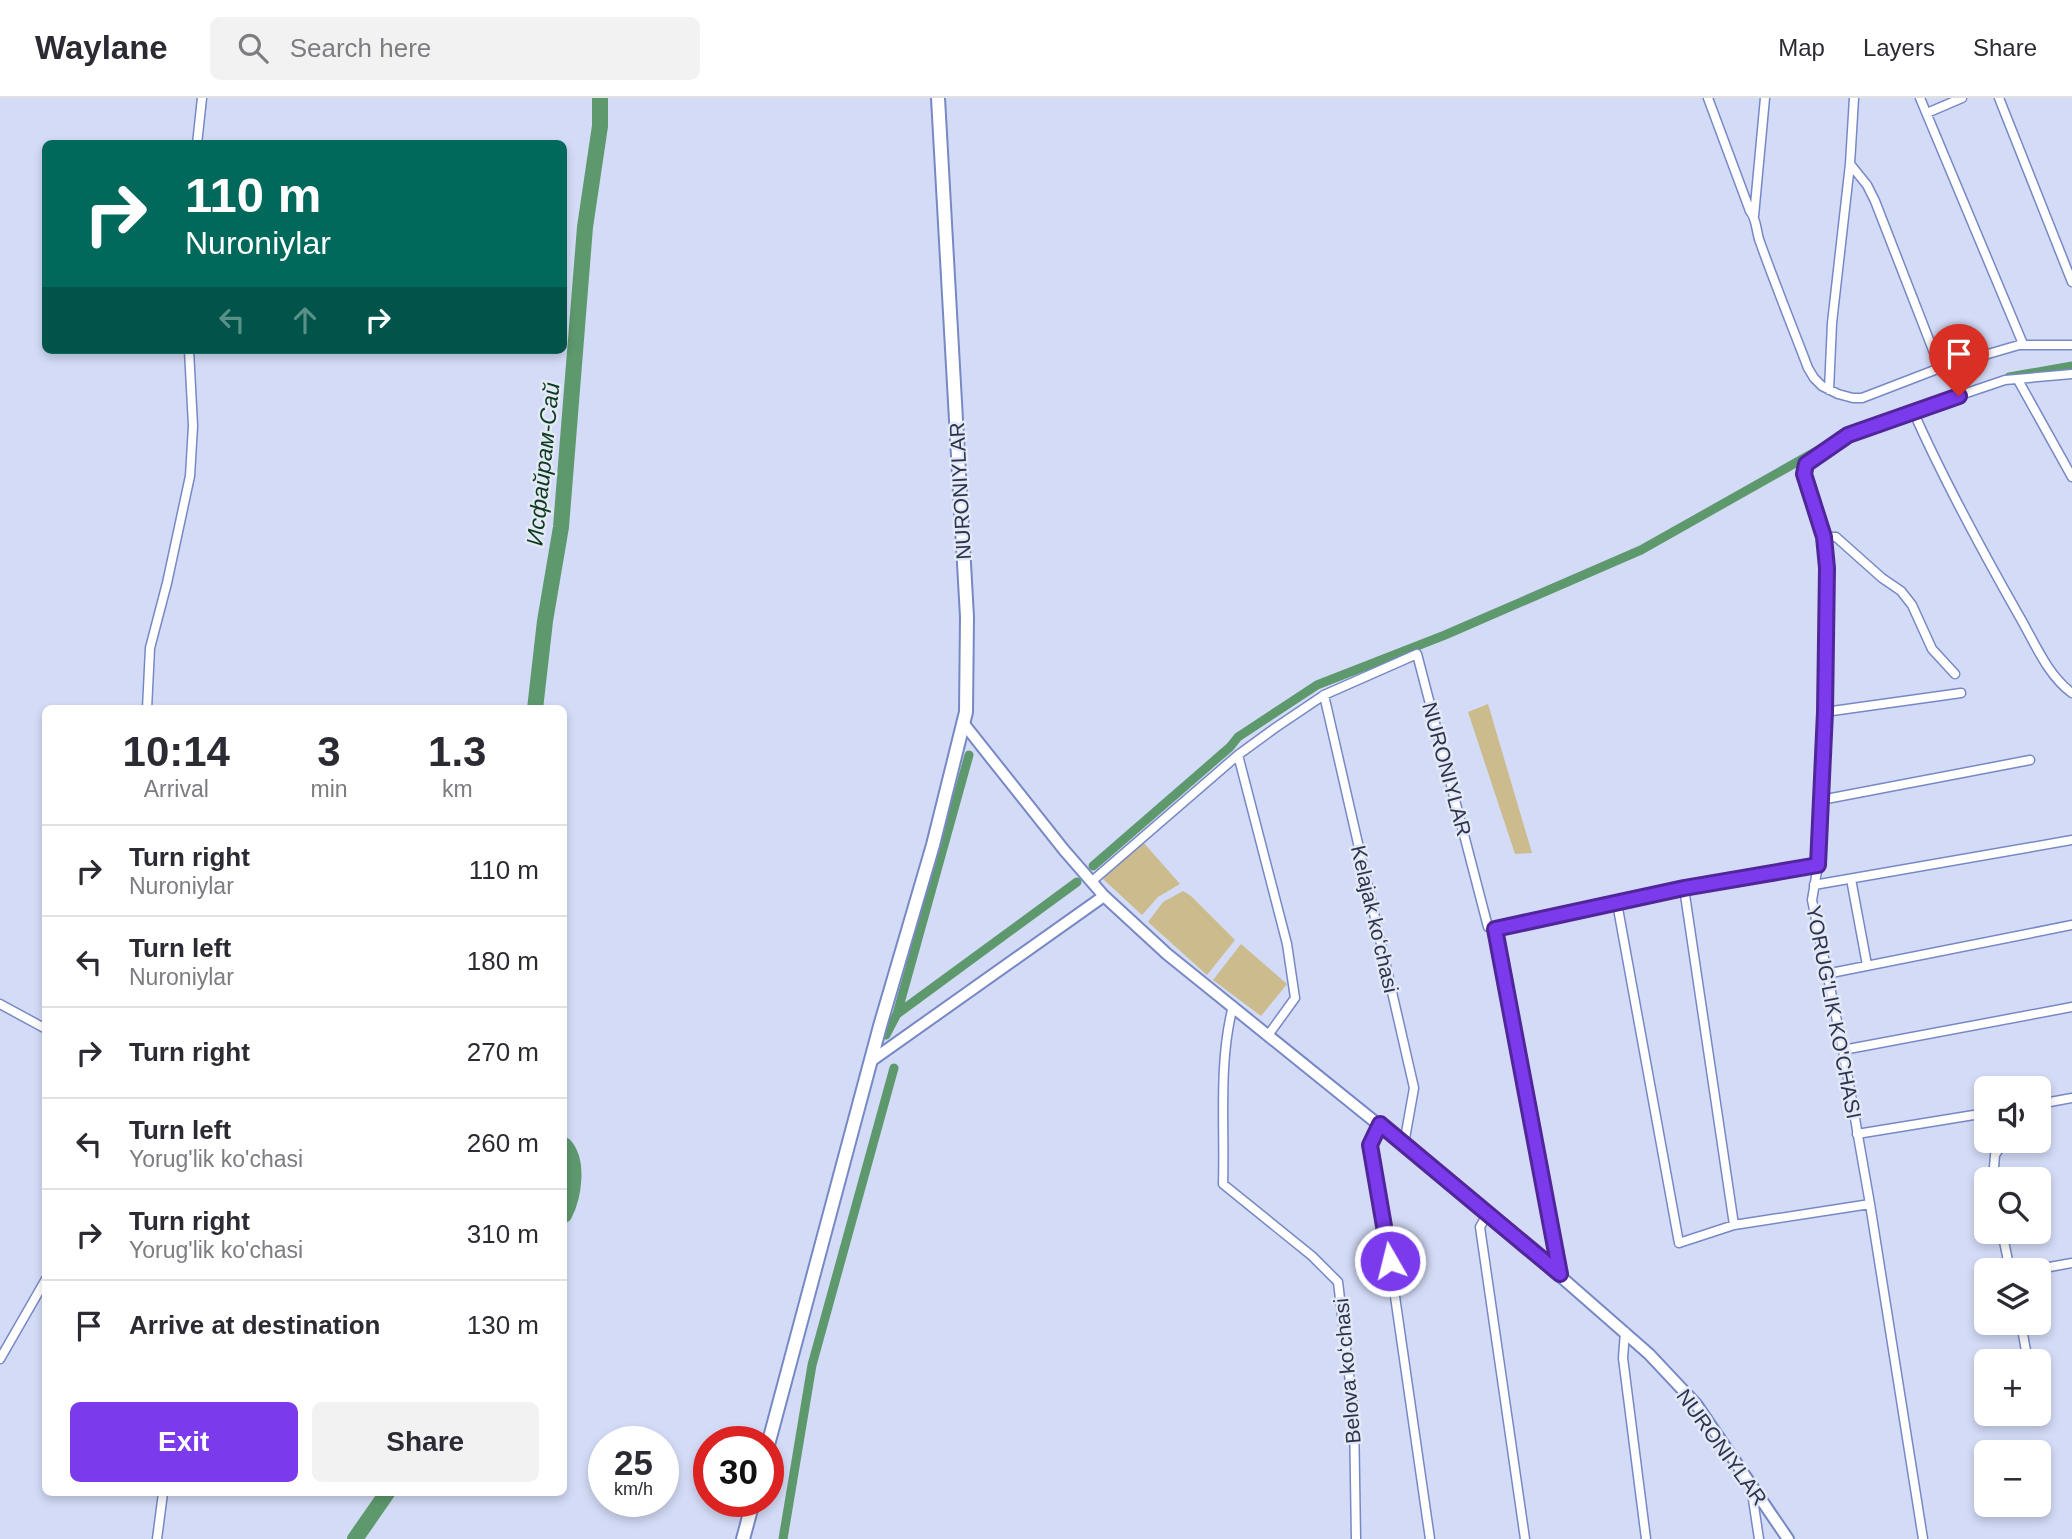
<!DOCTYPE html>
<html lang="en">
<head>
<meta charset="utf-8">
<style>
	:root { --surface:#fff; --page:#f2f2f3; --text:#2b2b33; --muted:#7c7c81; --line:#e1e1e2; --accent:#7c3aed }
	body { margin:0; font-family:Arial,sans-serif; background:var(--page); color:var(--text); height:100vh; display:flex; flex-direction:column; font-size:26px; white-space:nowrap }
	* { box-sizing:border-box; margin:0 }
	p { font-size:23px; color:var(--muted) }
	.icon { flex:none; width:38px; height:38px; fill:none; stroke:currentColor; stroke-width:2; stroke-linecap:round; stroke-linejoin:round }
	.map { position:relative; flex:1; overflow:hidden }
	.side { position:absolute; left:42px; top:607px; width:525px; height:791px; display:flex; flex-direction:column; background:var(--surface); border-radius:10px; box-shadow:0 4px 10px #0003 }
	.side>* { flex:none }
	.hud { position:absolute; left:42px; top:42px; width:525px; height:214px; border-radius:10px; box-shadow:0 4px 10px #0003; background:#00695c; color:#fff; overflow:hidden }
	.tools { position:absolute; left:1974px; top:978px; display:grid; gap:14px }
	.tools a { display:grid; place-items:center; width:77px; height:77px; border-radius:10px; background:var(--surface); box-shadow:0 4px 10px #0003; font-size:35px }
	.speed { position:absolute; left:588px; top:1328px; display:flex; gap:14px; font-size:35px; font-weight:700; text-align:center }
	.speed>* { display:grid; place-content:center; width:91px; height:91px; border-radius:50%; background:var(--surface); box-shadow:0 4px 10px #0003; line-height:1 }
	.speed small { font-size:18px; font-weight:400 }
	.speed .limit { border:10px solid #d22; background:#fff; color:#111 }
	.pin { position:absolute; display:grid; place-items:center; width:60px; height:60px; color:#fff; margin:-72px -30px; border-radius:50% 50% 50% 0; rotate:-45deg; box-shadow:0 0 7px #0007 }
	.pin .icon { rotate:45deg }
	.me { position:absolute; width:77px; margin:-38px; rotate:352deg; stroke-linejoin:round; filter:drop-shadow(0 0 5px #0008) }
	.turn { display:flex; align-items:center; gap:24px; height:147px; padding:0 28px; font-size:32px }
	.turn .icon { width:91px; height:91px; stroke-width:2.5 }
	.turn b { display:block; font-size:49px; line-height:60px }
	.lanes { display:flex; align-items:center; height:66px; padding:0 28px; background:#0003; justify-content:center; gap:35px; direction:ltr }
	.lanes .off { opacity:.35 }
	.eta { display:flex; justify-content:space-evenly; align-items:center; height:119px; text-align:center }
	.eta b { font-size:42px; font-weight:800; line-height:49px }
	.cta { display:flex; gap:14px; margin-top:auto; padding:14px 28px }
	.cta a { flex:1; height:80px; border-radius:10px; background:var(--accent); color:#fff; font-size:28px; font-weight:800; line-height:80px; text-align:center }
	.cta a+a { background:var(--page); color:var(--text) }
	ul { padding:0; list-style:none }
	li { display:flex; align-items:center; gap:21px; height:91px; padding:0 28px; border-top:2px solid var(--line) }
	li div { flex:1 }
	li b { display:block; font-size:26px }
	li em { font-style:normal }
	header { display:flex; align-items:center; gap:42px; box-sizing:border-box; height:98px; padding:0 35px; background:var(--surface); border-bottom:2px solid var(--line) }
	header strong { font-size:33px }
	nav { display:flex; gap:38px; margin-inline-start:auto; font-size:24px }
	.search { width:490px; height:63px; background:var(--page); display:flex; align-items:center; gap:18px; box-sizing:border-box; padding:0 24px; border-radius:10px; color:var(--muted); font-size:26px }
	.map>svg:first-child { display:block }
	.green { fill:#ccbb8c }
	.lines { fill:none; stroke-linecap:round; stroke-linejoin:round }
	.canal { stroke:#5e996d; stroke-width:9 }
	.river { stroke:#5e996d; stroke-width:16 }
	.street-casing { stroke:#7789c5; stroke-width:11 }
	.secondary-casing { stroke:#7789c5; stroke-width:14 }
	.primary-casing { stroke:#7789c5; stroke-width:16 }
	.street { stroke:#fff; stroke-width:8 }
	.secondary { stroke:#fff; stroke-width:10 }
	.primary { stroke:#fff; stroke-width:12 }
	.route-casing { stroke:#51269a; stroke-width:18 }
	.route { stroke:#7c3aed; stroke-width:12 }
	.labels { text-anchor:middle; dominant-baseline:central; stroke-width:5; stroke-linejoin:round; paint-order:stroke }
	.street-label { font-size:21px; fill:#2c344e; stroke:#e4e9f6 }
	.water-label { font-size:23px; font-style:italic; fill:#0b3a1c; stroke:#e4e9f6 }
</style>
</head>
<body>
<header>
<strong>Waylane</strong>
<div class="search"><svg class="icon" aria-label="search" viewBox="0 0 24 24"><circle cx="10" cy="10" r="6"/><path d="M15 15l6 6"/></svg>Search here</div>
<nav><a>Map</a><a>Layers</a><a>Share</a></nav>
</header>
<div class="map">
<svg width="2072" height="1441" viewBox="0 0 2072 1441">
	<rect width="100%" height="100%" fill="#d3dbf6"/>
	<path class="green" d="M1488 606 1532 755 1515 756 1468 614Z
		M1143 744 1180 786 1158 799 1142 817 1103 781Z
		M1183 793 1191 798 1235 842 1207 877 1148 824 1163 804Z
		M1241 846 1287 886 1261 918 1213 882Z"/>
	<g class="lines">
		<path class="canal" d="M2009 279 2072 268
			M1093 768 1230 649 1238 639 1317 587 1445 537 1641 452 1829 346
			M897 916 1077 784
			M886 937 897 916 969 657
			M783 1441 812 1267 894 970"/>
		<path class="river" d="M535 611 545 523 561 429 585 129 600 28V0
			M564 1047C579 1063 574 1098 564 1117
			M355 1441 387 1395"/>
		<defs>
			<path id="street" d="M1708 0 1750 113C1757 121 1756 134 1760 144 1775 186 1792 228 1808 270L1814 280 1822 288 1838 296 1853 300H1862L1940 270 2019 247H2072
				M1920 0 2023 246
				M1999 0 2072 184
				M1927 15 1962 0
				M197 46 202 0
				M1850 66 1867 87 1875 103 1940 270
				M1754 118 1765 0
				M2018 282 2072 379
				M1829 292 1832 225 1850 66 1854 0
				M1913 313C1944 383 1980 449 2018 516 2034 543 2047 577 2072 595
				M1824 439H1836L1882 480 1901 493 1912 507 1932 551 1955 576
				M1324 597 1414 990 1404 1046
				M147 611 150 550 167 485 190 378 193 328 189 252
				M1825 614 1961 595
				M1238 657 1287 846 1295 900 1269 936
				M1821 702 2030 662
				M1851 781 1867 867
				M1091 784 1238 657 1275 630 1324 597 1417 556 1488 829 1495 831 1560 1176
				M1814 787 2072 742
				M1684 790 1734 1127
				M1617 805 1679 1145 1734 1127 1870 1106
				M1495 831 1684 790 1818 767
				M1826 876 2072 827
				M0 906 46 931
				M1233 908C1218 966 1225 1027 1223 1086L1312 1158 1338 1184 1354 1318 1356 1441
				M1843 952 2072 909
				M2039 1006 2072 1000
				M1380 1026 1370 1047 1386 1136 1430 1441
				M1857 1036 1986 1015
				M1993 1082 1995 1057 2004 1043
				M1488 1115 1480 1129 1525 1441
				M2002 1134 2010 1172
				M2033 1172 2072 1165
				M2021 1225 2028 1264
				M1625 1234 1623 1260 1646 1441
				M0 1261 46 1181
				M1751 1388 1759 1441
				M157 1441 163 1395
				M1923 1441 1870 1106 1843 952 1812 802 1818 767 1821 702 1827 470 1824 439 1804 376 1806 366 1848 337 1866 329 2005 282 2072 276"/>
			<path id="secondary" d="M964 626 1064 752 1104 798 1167 856 1488 1115 1649 1256 1696 1306 1788 1441
				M871 963 1104 798"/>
			<path id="primary" d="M768 1347 880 928 933 747 966 614 967 519 938 0
				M743 1441 753 1404"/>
		</defs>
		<use href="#street" class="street-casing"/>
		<use href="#secondary" class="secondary-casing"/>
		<use href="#primary" class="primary-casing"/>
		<use href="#street" class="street"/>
		<use href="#secondary" class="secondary"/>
		<use href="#primary" class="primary"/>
	</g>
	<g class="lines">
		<defs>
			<path id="route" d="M1390 1163 1370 1047 1380 1026 1560 1176 1495 831 1684 790 1818 767 1825 614 1827 470 1824 439 1804 376 1806 366 1848 337 1959 298"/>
		</defs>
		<use href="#route" class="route-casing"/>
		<use href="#route" class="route"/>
	</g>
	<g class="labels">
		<g class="street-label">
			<text transform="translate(960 393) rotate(-93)">NURONIYLAR</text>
			<text transform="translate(1447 671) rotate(75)">NURONIYLAR</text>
			<text transform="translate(1375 821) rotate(77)">Kelajak koʻchasi</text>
			<text transform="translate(1834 914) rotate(79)">YORUG'LIK KO'CHASI</text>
			<text transform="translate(1347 1273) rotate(-95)">Belova koʻchasi</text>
			<text transform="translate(1722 1349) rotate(54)">NURONIYLAR</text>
		</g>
		<g class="water-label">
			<text transform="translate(543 366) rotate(-84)">Исфайрам-Сай</text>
		</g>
	</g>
</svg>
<div class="tools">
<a><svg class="icon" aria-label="sound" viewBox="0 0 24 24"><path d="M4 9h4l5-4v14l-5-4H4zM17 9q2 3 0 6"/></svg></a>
<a><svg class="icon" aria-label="search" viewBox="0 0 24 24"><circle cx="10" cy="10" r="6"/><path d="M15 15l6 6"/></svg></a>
<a><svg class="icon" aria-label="layers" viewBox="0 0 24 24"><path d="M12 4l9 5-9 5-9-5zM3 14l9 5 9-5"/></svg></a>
<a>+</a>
<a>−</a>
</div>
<div class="speed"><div>25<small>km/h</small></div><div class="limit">30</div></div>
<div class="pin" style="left:1959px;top:298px;background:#d93025"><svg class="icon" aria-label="arrive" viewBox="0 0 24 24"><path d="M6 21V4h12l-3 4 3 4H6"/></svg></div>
<svg class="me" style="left:1390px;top:1163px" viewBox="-20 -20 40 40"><circle r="17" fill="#7c3aed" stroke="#fff" stroke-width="3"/><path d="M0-11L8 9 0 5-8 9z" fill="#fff"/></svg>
<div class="hud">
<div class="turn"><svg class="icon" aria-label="right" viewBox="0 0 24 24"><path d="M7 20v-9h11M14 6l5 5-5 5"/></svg><div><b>110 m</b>Nuroniylar</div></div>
<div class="lanes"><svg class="icon off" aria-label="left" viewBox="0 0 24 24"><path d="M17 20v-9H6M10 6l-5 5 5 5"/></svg><svg class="icon off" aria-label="ahead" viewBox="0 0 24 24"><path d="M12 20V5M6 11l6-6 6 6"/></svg><svg class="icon" aria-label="right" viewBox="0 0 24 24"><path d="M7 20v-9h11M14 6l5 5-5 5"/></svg></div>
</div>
<section class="side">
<div class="eta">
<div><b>10:14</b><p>Arrival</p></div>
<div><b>3</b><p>min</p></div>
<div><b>1.3</b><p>km</p></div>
</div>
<ul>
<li><svg class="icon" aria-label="right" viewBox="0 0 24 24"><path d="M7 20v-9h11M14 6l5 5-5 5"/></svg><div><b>Turn right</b><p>Nuroniylar</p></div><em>110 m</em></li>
<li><svg class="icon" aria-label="left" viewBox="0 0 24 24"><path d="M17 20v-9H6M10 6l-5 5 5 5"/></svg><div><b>Turn left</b><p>Nuroniylar</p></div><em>180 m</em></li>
<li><svg class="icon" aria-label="right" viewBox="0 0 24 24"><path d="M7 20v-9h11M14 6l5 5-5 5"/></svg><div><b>Turn right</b></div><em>270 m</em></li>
<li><svg class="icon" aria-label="left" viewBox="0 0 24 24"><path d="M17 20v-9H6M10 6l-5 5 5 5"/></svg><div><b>Turn left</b><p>Yorug'lik ko'chasi</p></div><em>260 m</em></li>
<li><svg class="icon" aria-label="right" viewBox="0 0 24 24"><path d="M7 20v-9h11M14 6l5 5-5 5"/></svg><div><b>Turn right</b><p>Yorug'lik ko'chasi</p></div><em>310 m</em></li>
<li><svg class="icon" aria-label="arrive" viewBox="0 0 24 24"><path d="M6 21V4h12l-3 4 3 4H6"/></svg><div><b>Arrive at destination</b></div><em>130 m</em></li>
</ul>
<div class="cta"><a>Exit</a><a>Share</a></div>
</section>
</div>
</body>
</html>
